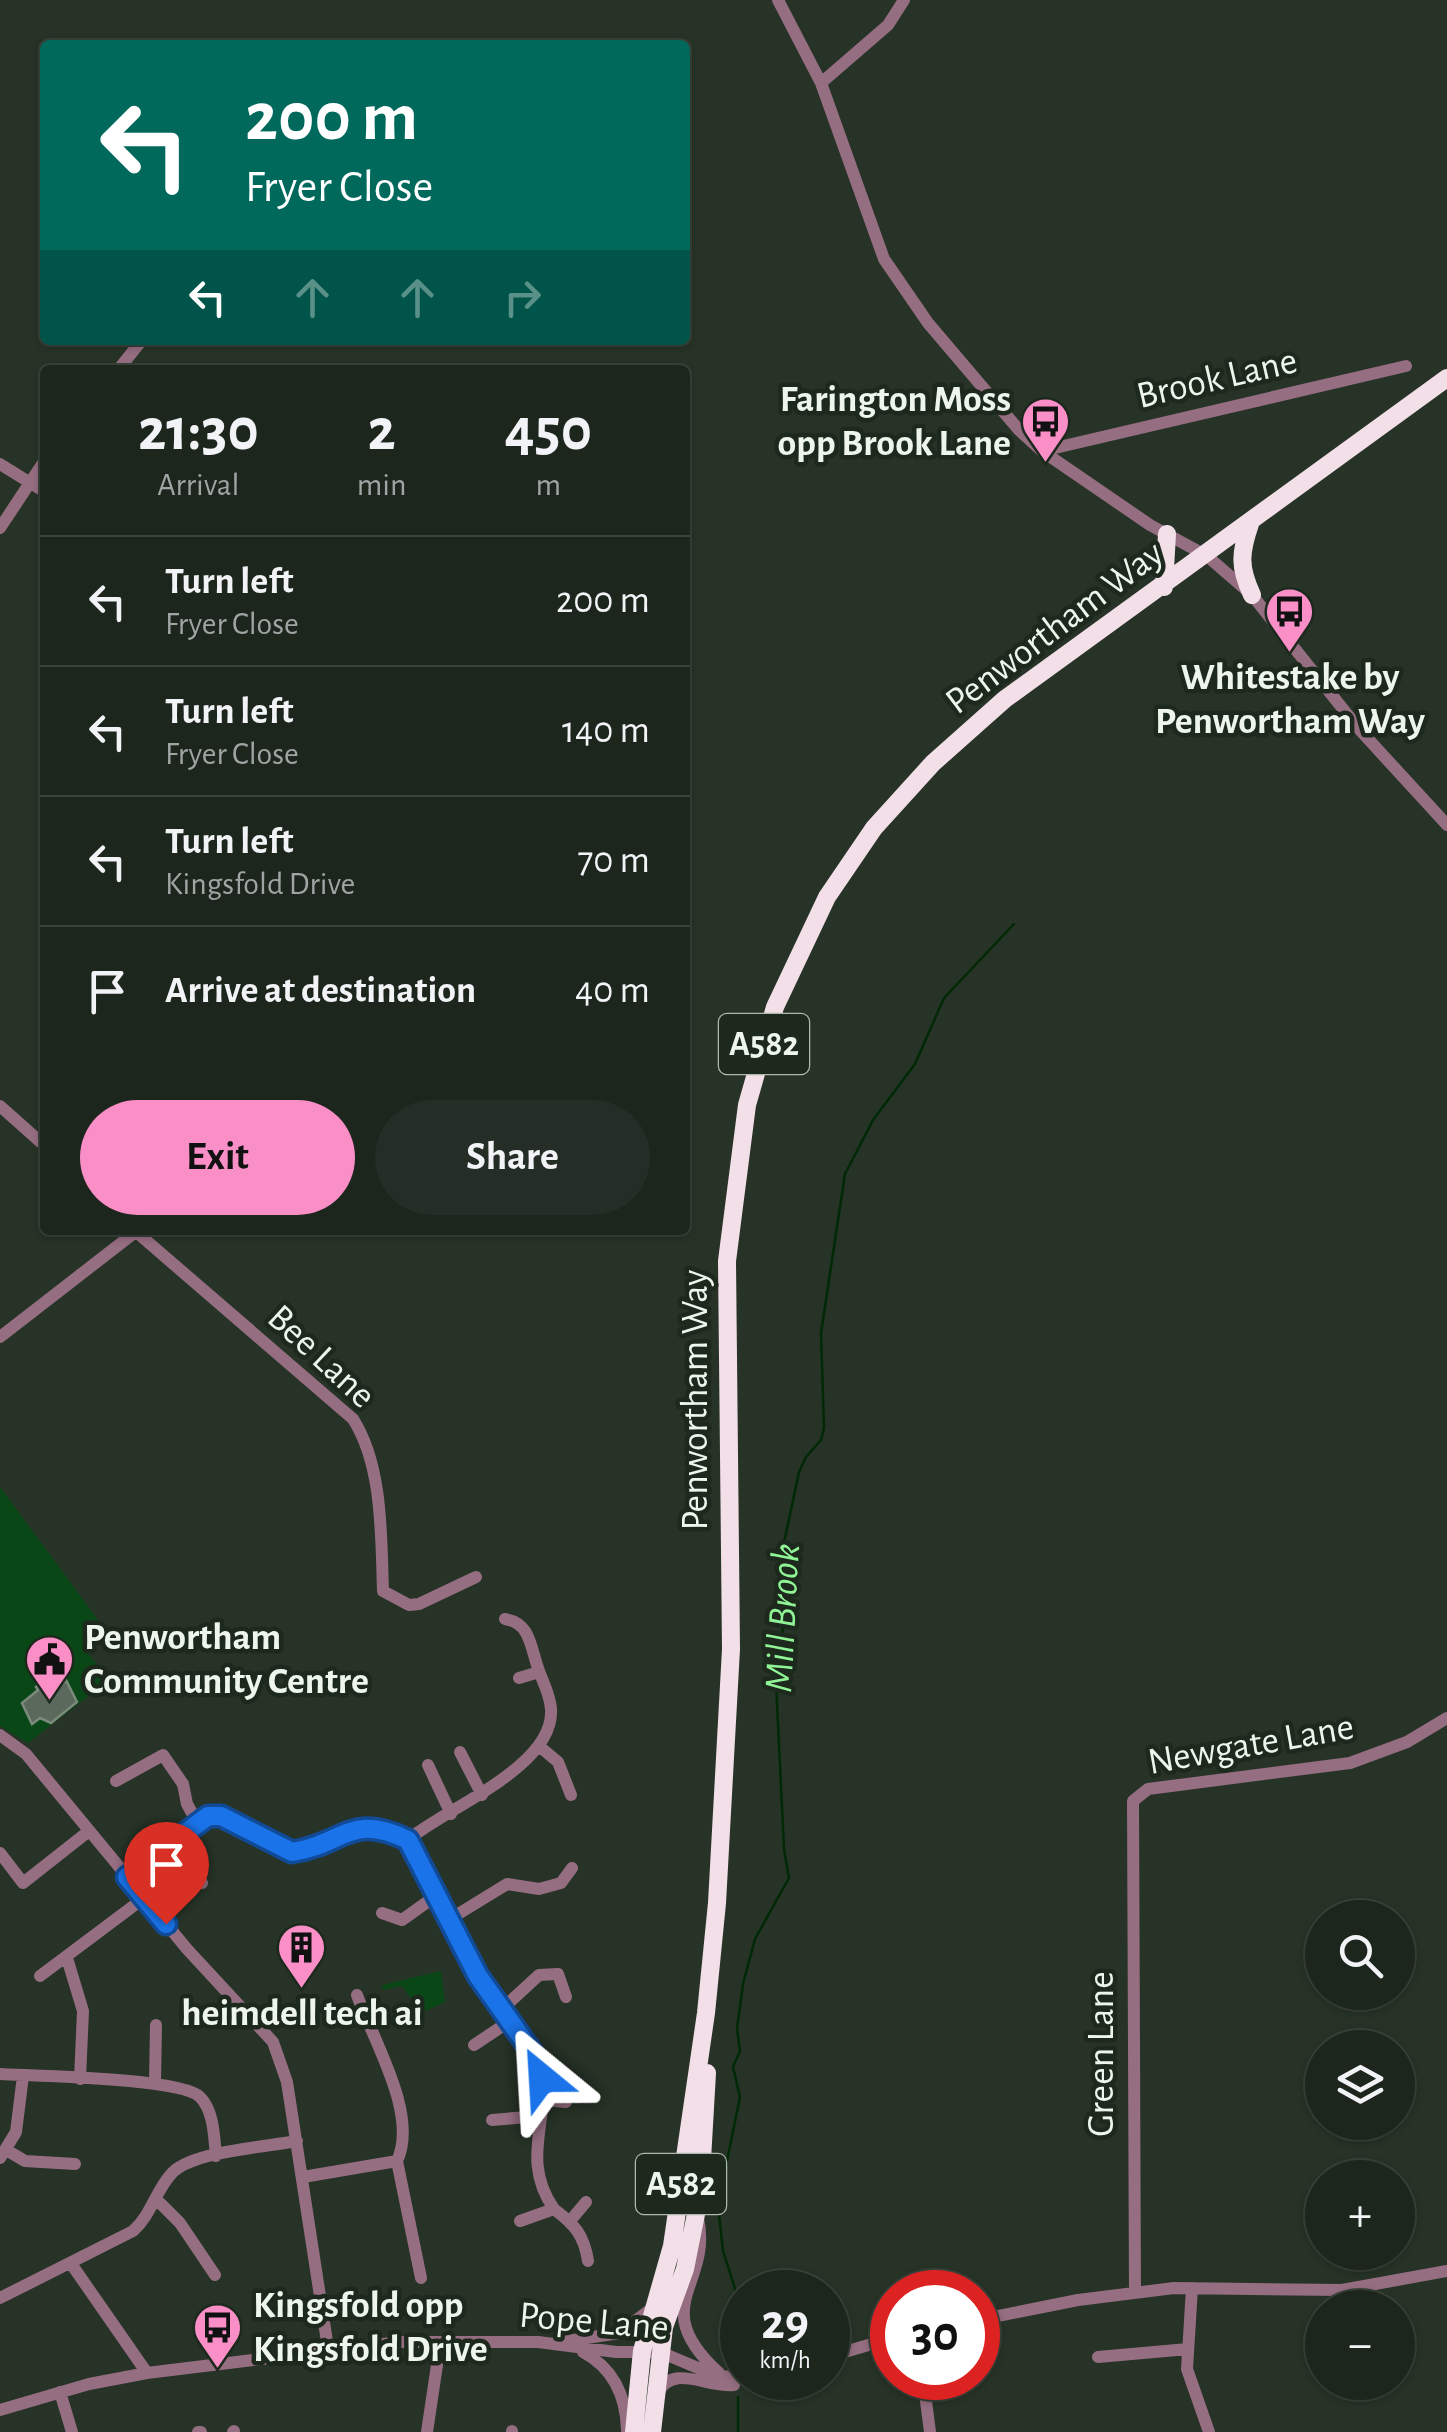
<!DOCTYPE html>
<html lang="en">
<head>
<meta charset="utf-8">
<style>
	:root { --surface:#1d261d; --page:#252e26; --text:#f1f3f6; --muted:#a0a5a4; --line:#3b433b; --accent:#fa8fc8 }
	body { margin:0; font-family:"Alegreya Sans",sans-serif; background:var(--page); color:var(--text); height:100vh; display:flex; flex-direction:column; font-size:38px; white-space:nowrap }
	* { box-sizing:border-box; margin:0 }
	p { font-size:32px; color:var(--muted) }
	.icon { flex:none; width:55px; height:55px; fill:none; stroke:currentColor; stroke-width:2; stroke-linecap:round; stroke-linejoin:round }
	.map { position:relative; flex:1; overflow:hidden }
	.panel { position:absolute; left:40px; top:365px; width:650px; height:870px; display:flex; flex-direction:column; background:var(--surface); border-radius:10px; box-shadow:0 2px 8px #0004,0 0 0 2px var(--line) }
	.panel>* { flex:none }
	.top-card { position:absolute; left:40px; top:40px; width:650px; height:305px; border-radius:10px; box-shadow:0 2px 8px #0004,0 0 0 2px var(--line); background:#00695c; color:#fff; overflow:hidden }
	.tools { position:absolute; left:1305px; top:1900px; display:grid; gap:20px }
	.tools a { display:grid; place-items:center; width:110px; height:110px; border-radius:50%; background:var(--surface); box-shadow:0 2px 8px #0004,0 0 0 2px var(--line); font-size:50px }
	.speed { position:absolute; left:720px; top:2270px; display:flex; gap:20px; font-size:50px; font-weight:700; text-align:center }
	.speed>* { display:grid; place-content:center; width:130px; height:130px; border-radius:50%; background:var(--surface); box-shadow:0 2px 8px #0004,0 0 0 2px var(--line); line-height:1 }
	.speed small { font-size:25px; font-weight:400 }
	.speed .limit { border:15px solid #d22; background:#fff; color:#111 }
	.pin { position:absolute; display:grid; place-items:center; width:85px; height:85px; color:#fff; margin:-102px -42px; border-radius:50% 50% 50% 0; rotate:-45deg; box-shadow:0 0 10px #0007 }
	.pin .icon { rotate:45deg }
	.me { position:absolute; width:110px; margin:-55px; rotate:333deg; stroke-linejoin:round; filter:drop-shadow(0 0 8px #0008) }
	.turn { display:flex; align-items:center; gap:35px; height:210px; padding:0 40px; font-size:45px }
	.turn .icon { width:130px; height:130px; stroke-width:2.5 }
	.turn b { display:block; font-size:70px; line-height:85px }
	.lanes { display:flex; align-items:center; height:95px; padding:0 40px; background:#0003; justify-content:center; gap:50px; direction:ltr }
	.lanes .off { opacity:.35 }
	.eta { display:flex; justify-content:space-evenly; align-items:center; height:170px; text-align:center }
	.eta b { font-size:60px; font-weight:600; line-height:70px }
	.primary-button { display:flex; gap:20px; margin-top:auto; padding:20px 40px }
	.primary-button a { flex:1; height:115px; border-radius:60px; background:var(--accent); color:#111; font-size:40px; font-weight:600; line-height:115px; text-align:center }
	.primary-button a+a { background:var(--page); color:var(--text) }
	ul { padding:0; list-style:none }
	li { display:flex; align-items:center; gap:30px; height:130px; padding:0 40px; border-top:2px solid var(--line) }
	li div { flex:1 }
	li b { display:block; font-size:38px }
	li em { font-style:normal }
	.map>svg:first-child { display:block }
	.green { fill:#094816 }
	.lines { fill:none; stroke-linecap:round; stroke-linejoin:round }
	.stream { stroke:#002906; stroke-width:2.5 }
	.building { fill:#5b695c; stroke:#7c8a7c; stroke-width:2.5 }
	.minor { stroke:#956e81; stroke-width:12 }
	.highway { stroke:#f3dfe8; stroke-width:18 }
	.route-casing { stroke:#114b97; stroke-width:25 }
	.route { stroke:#1a73e8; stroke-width:18 }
	.labels { text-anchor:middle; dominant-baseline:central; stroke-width:9; stroke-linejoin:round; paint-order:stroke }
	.shield { fill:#1d291d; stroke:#afb8af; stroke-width:2.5 }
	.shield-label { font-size:35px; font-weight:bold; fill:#edf5ed }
	.street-label { font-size:38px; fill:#edf5ed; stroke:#1d291d }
	.poi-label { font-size:38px; font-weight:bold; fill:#edf5ed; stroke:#1d291d }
	.water-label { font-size:40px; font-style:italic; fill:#90f497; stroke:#1d291d }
</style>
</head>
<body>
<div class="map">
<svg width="1447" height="2432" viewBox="0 0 1447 2432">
	<rect width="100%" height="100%" fill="#273327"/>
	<path class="green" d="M0 1487 107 1632 86 1651 109 1680 28 1743 0 1726Z
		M441 1971 445 2002 421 2013 402 1986 383 1990 382 1985Z"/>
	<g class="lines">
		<path class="stream" d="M741 2358 738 2298 723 2251 718 2205 740 2097 733 2067 740 2051 737 2029 743 1984 755 1939 789 1878 784 1849 776 1682 783 1648 781 1557 799 1472 806 1457 821 1440 824 1428 821 1333 845 1174 873 1120 915 1064 944 998 1014 924
			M738 2397V2432"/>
	</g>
	<path class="building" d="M59 1680 62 1684 66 1680 77 1702 51 1723 40 1718 32 1724 22 1703 38 1690 36 1687 41 1682 47 1689Z"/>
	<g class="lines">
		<path class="minor" d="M778 0 821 83 884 259 928 323 1019 430 1042 451 1150 525 1207 556 1252 595 1359 729 1447 825
			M821 83 888 25 904 0
			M118 370 142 340
			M1042 451 1406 366
			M0 464 45 492
			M0 528 45 460
			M0 1106 45 1146
			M134 1230 353 1419C383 1466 381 1536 383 1591L409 1605 419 1604 476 1577
			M0 1337 138 1230
			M519 1678 539 1672
			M0 1735 26 1754 187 1949 273 2042 287 2082 328 2348
			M539 1746 558 1762 571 1795
			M460 1752 482 1795
			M428 1765 451 1814
			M116 1781 163 1755 183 1784 187 1804 197 1822
			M408 1840C444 1809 555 1767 551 1709 550 1693 541 1679 537 1665 530 1643 529 1623 505 1619
			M171 1843 202 1883
			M0 1853 23 1883 89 1831
			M127 1877 207 1816C241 1815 262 1852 295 1851 347 1850 345 1810 408 1840 434 1884 452 1933 479 1978 496 2007 530 2034 540 2067 553 2117 518 2157 554 2209L520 2221
			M382 1913 402 1920 437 1895
			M450 1919 507 1884 539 1889 561 1883 572 1868
			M67 1958 83 2011 80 2079
			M40 1976 144 1898
			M357 1995C373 2040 419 2115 397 2161L421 2278
			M502 2009 539 1975 558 1974 566 1997
			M474 2045 510 2021
			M0 2074C34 2076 181 2078 200 2097 214 2111 214 2137 216 2156
			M155 2084 156 2025
			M544 2100 566 2102
			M492 2120 538 2116
			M8 2151 25 2161 75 2164
			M0 2158 16 2132 23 2076
			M303 2177 397 2161
			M158 2201 180 2223 215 2275
			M554 2209C575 2225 584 2235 588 2261
			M698 2218C713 2286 645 2305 719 2373
			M570 2221 586 2202
			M72 2265 147 2373
			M1192 2288 1187 2369 1209 2432
			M1135 2293 1133 1801 1148 1789 1350 1763 1407 1742 1447 1718
			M0 2298 133 2231C152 2214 156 2189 173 2172 195 2151 266 2147 297 2141
			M978 2320 1078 2300 1174 2288 1342 2290 1447 2271
			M561 2342 619 2333 651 2309
			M583 2352C613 2368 626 2396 627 2430
			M828 2357 892 2338
			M1098 2357 1188 2349
			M923 2378 930 2432
			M60 2392 72 2432
			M658 2393C673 2363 707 2388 734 2385
			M0 2410 89 2384 147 2373 399 2342H538L616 2352H660L717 2376 766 2378
			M512 2431V2432
			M198 2432H201
			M233 2432 234 2431
			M427 2432 440 2345"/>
		<path class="highway" d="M1250 524C1240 553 1239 567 1252 595
			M1164 587 1167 534
			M634 2432 642 2351 672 2246 706 2013 717 1903 731 1649 727 1261 747 1105 775 1007 827 897 874 828 933 763 1005 699 1447 378
			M652 2432 664 2327 685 2269 700 2194 707 2073"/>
	</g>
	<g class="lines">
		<defs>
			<path id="route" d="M166 1924 127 1877 208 1816H221L292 1852C345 1844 350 1812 408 1840L478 1976 536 2058 542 2078"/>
		</defs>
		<use href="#route" class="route-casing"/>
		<use href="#route" class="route"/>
	</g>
	<defs>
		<symbol id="bus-pin" viewBox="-11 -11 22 30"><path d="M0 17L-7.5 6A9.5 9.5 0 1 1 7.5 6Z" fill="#fa8fc8" stroke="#1d291d"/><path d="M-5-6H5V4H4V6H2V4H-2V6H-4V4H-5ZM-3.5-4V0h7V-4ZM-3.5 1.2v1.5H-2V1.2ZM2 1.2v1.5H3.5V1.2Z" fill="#111"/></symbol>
		<symbol id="civic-pin" viewBox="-11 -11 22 30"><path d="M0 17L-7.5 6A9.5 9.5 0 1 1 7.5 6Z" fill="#fa8fc8" stroke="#1d291d"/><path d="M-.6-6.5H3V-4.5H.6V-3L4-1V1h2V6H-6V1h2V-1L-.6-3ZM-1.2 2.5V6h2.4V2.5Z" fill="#111"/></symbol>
		<symbol id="building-pin" viewBox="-11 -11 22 30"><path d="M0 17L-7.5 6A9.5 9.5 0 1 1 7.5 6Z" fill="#fa8fc8" stroke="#1d291d"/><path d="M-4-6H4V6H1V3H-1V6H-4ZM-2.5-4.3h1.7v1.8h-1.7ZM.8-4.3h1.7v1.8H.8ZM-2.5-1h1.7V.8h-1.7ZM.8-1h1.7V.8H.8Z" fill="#111"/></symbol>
	</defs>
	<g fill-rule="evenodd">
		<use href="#bus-pin" x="1018" y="394" width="55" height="75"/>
		<use href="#bus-pin" x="1262" y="584" width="55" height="75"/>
		<use href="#civic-pin" x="22" y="1632" width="55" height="75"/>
		<use href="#building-pin" x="274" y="1920" width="55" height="75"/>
		<use href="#bus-pin" x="190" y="2300" width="55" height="75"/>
	</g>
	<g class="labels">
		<g class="shield">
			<rect x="719" y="1014" width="90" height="60" rx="8"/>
			<rect x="636" y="2154" width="90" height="60" rx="8"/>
		</g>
		<g class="shield-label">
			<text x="764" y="1044">A582</text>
			<text x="681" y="2184">A582</text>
		</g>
		<g class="street-label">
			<text transform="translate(1217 379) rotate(-13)">Brook Lane</text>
			<text transform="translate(1055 628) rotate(-37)">Penwortham Way</text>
			<text transform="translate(321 1357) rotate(43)">Bee Lane</text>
			<text transform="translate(696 1400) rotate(-90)">Penwortham Way</text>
			<text transform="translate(1251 1745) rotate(-10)">Newgate Lane</text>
			<text transform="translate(1102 2054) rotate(-90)">Green Lane</text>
			<text transform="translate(594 2322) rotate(5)">Pope Lane</text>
		</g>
		<g class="poi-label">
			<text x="1011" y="400" text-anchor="end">Farington Moss<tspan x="1011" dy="44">opp Brook Lane</tspan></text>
			<text x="1290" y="678">Whitestake by<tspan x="1290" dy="44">Penwortham Way</tspan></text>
			<text x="84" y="1638" text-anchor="start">Penwortham<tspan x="84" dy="44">Community Centre</tspan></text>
			<text x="302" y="2014">heimdell tech ai</text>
			<text x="253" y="2306" text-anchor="start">Kingsfold opp<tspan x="253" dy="44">Kingsfold Drive</tspan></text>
		</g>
		<g class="water-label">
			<text transform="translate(783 1618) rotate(-87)">Mill Brook</text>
		</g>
	</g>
</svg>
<div class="tools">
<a><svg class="icon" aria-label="search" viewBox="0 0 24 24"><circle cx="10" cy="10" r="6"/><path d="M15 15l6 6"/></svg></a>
<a><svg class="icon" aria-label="layers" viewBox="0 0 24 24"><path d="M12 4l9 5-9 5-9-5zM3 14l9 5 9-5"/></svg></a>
<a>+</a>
<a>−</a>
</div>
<div class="speed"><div>29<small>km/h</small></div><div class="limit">30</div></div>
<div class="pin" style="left:166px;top:1924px;background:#d93025"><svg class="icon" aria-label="arrive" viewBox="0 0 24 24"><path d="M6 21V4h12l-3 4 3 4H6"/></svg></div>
<svg class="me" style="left:542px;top:2078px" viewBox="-20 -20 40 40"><path d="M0-17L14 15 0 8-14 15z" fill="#1a73e8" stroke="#fff" stroke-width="4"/></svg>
<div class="top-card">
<div class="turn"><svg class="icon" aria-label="left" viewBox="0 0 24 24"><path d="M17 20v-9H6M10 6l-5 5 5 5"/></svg><div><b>200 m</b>Fryer Close</div></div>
<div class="lanes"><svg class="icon" aria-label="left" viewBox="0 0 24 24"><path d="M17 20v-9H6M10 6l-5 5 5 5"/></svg><svg class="icon off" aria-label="ahead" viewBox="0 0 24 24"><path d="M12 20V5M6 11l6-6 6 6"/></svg><svg class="icon off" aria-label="ahead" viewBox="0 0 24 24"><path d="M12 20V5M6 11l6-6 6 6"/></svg><svg class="icon off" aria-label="right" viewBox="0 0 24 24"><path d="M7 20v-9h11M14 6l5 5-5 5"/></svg></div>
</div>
<section class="panel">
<div class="eta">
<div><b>21:30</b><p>Arrival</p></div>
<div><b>2</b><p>min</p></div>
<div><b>450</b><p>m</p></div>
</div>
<ul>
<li><svg class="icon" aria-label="left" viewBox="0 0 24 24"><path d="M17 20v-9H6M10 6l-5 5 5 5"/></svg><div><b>Turn left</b><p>Fryer Close</p></div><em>200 m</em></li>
<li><svg class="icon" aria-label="left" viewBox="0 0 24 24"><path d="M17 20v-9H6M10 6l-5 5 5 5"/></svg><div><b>Turn left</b><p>Fryer Close</p></div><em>140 m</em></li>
<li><svg class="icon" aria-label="left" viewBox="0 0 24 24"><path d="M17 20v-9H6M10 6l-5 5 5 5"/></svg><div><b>Turn left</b><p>Kingsfold Drive</p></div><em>70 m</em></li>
<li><svg class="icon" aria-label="arrive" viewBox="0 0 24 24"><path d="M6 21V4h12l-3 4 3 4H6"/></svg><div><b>Arrive at destination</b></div><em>40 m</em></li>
</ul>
<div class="primary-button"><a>Exit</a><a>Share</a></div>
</section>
</div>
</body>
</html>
